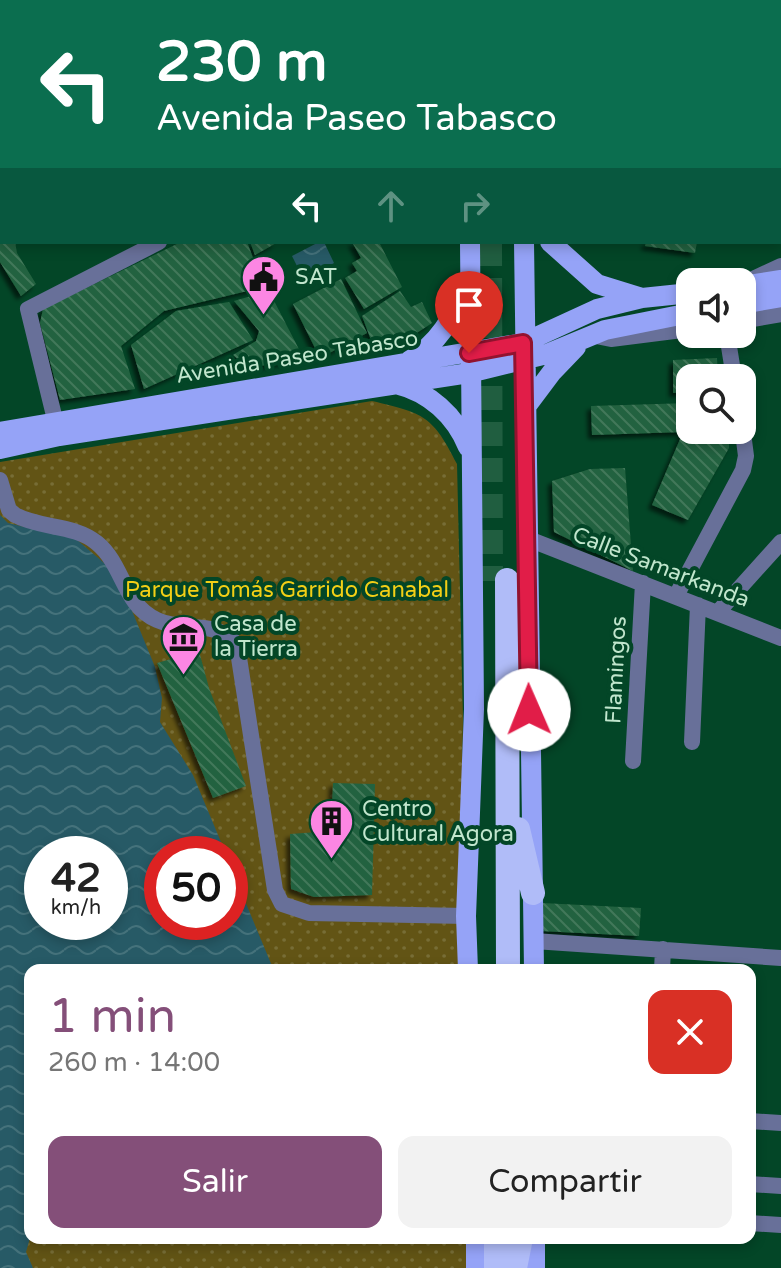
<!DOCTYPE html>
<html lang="es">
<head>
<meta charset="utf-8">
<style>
	:root { --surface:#fff; --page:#f2f2f2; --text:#222; --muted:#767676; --accent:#844f79 }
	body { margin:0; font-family:"Varela Round",sans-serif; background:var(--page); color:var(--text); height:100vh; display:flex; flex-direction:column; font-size:30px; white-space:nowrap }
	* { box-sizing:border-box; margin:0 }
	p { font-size:26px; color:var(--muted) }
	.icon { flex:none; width:44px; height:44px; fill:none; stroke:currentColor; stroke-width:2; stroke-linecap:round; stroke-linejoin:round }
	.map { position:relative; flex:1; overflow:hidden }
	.details { position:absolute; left:24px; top:964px; width:732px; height:280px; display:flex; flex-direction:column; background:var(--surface); border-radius:16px; box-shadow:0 4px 12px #0003 }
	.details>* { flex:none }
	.hud { position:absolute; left:0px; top:0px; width:782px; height:244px; box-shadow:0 4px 12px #0003; background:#0b6e4f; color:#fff; overflow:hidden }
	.buttons { position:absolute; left:676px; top:268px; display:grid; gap:16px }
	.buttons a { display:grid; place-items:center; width:80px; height:80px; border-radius:16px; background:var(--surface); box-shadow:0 4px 12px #0003; font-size:40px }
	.speed { position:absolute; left:24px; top:836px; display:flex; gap:16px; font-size:40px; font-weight:700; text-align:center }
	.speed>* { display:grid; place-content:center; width:104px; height:104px; border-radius:50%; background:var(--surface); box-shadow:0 4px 12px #0003; line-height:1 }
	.speed small { font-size:20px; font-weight:400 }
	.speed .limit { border:12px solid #d22; background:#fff; color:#111 }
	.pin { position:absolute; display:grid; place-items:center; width:68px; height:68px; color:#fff; margin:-82px -34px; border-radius:50% 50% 50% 0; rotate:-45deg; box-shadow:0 0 8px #0007 }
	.pin .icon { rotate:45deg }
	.me { position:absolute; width:88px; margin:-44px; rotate:359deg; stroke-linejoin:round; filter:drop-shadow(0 0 6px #0008) }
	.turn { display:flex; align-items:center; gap:28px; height:168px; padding:0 24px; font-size:36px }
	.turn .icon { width:104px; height:104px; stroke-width:2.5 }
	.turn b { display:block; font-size:56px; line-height:68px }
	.lanes { display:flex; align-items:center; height:76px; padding:0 24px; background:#0003; justify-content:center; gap:40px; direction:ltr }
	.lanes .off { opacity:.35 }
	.round { display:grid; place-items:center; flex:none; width:84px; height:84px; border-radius:16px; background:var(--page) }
	.overview { display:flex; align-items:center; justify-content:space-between; height:136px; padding:0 24px }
	h1 { font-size:48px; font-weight:600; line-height:60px; color:var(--accent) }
	.action { display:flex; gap:16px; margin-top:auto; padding:16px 24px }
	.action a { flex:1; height:92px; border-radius:16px; background:var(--accent); color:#fff; font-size:32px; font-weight:600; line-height:92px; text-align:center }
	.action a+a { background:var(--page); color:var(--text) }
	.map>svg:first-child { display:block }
	.grass { fill:url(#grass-dots) }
	.water { fill:url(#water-waves); fill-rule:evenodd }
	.building { fill:url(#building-back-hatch); filter:url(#shadow) }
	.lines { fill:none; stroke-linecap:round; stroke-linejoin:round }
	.highway-tunnel { stroke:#205e40; stroke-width:24; stroke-dasharray:24 12; stroke-linecap:butt }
	.minor { stroke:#687099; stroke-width:16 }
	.major { stroke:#95a3f7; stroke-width:20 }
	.highway { stroke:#b0bcf8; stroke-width:24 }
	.route-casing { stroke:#92132f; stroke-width:20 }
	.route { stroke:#e11d48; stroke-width:14 }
	.labels { text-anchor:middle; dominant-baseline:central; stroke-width:8; stroke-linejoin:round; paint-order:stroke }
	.poi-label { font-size:22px; fill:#c1e6cd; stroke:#034627; text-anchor:start }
	.street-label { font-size:22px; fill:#c1e6cd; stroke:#034627 }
	.park-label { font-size:22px; fill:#f3cf16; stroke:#034627 }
</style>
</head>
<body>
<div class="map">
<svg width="781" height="1268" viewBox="0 0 781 1268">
	<defs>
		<pattern id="grass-dots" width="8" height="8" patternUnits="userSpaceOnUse" patternTransform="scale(2)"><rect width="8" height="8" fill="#625415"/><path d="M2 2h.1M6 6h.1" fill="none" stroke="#776d36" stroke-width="1.8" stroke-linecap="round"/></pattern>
		<pattern id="water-waves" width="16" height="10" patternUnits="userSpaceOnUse" patternTransform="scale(2)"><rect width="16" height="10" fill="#275a66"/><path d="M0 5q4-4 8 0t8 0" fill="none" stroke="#45727b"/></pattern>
		<pattern id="building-back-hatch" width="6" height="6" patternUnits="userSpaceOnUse" patternTransform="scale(2)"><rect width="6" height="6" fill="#24623f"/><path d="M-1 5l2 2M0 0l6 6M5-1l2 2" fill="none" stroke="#42785a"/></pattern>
		<filter id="shadow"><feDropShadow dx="-4" dy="4" stdDeviation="2" flood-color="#0009"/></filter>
	</defs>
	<rect width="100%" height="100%" fill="#034627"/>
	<path class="grass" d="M372 401C424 413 433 416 457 464L463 718 460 902 463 970H251L230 917V854H204L0 555V462Z
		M30 1233V1238H469V1268H19Z"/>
	<path class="water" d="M319 242H324L334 263 304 280 292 256Z
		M0 515 8 523 76 539 117 574 155 667 162 698 160 722 193 775 226 854H162V922H230V865L272 966 269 970H30V1238L26 1252 33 1268H0ZM42 854H110V922H42Z"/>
	<path class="building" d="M0 242H15L17 253 36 284 21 296 0 262Z
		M181 242H247L264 287 164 311 121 346 135 389 60 400 40 323 43 309Z
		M250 242H278L255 255Z
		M352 242H379L402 287 364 309 345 278 357 271 352 263 361 258Z
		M646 242H697L695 253 645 246Z
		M341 279 367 333 320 358 293 304Z
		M269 291 304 359 248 368 233 355 256 341 259 331 234 301Z
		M400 291 411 307 422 302 432 323 403 342 397 333 374 348 362 316Z
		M229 302 253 340 144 389 131 345 176 311Z
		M717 358 718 378H690V392L673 393V360Z
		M690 403V430H729V448L688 520 652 505 683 432 592 435 591 406Z
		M625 468 633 571 554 532 552 481 590 469Z
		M199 651 209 688 246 786 213 798 157 663Z
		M333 783 375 784 372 895 314 897 291 889 290 834 331 831Z
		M542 903 641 908 639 936 541 931Z"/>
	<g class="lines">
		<path class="highway-tunnel" d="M490 242 491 581"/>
		<path class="minor" d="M780 38H781
			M780 88H781
			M780 150 781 155
			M753 279 781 266
			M742 321 781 314
			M727 334 734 378
			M591 335 611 339 690 329
			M58 432 28 309 159 242
			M0 480 9 510 15 515C41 529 74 524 97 543 124 565 123 605 157 620 185 633 215 618 237 645L275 890 282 904 309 913 466 916
			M526 538 781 638
			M676 596 743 470 746 456 742 425
			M718 612 781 542
			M692 742 698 605
			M633 761 643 583
			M534 941 781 958
			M662 970 663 949
			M750 1121 781 1123
			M750 1184 781 1186
			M750 1223 781 1225"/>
		<path class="major" d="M465 0V2
			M525 2V0
			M524 242 534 970
			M550 242 597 284 639 297
			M742 286 781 280
			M742 304 781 297
			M409 361C438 344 453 318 466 287
			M396 384C429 392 455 415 468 447
			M525 408 552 372 576 347
			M0 432 523 343 597 309 642 298 690 293
			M0 449 59 436 469 373 547 354 605 330 690 313
			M468 970 466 916 474 709 470 242
			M535 1238V1268
			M476 1268V1238"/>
		<path class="highway" d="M489 0V2
			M507 580 508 970
			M518 829 533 893
			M496 1238V1268
			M515 1268 521 1238"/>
	</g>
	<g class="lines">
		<defs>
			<path id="route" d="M469 353 523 343 529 710"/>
		</defs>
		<use href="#route" class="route-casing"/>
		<use href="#route" class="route"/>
	</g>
	<defs>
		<symbol id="civic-pin" viewBox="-11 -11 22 30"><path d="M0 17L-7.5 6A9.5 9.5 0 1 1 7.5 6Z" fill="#fc86e3" stroke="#034627"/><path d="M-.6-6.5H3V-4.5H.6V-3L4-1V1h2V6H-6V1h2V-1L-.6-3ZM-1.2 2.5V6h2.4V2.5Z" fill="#111"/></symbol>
		<symbol id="museum-pin" viewBox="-11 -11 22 30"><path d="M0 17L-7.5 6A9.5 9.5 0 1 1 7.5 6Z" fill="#fc86e3" stroke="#034627"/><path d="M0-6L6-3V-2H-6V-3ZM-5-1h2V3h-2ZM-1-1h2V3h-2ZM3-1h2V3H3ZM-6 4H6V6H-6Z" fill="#111"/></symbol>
		<symbol id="building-pin" viewBox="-11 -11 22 30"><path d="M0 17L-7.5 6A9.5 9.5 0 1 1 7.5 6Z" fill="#fc86e3" stroke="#034627"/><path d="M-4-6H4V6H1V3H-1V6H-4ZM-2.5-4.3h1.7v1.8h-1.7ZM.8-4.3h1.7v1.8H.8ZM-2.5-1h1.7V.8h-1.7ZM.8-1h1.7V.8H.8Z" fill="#111"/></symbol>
	</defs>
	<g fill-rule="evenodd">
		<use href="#civic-pin" x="238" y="252" width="51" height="69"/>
		<use href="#museum-pin" x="158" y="612" width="51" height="69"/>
		<use href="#building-pin" x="306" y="796" width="51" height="69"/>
	</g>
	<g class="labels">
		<g class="poi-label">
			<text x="295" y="277">SAT</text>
			<text x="214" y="624">Casa de<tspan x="214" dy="25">la Tierra</tspan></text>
			<text x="362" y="809">Centro<tspan x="362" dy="25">Cultural Agora</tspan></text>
		</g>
		<g class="street-label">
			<text transform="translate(297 357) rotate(-9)">Avenida Paseo Tabasco</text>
			<text transform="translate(661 567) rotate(21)">Calle Samarkanda</text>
			<text transform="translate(616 670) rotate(-87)">Flamingos</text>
		</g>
		<g class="park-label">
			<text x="287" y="590">Parque Tomás Garrido Canabal</text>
		</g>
	</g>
</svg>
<div class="buttons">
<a><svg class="icon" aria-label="sound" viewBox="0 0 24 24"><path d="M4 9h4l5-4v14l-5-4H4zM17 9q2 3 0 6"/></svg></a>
<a><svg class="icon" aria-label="search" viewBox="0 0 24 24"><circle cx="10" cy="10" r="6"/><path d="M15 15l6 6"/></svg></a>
</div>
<div class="speed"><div>42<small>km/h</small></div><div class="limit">50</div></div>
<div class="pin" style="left:469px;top:353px;background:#d93025"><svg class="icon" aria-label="arrive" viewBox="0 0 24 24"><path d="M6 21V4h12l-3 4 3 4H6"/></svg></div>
<svg class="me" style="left:529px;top:710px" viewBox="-20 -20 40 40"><circle r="19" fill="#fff"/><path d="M0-13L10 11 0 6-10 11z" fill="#e11d48"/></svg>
<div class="hud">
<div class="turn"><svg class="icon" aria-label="left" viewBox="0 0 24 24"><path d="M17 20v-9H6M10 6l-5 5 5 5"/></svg><div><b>230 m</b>Avenida Paseo Tabasco</div></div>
<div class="lanes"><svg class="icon" aria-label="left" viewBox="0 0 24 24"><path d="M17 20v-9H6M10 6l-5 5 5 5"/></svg><svg class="icon off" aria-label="ahead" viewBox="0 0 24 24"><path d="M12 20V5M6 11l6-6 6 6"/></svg><svg class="icon off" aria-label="right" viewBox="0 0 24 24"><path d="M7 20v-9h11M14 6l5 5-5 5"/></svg></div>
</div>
<section class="details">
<div class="overview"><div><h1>1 min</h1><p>260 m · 14:00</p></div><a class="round" style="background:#d93025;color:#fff"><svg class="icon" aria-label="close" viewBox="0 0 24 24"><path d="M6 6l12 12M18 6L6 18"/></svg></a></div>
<div class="action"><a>Salir</a><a>Compartir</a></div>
</section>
</div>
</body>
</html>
